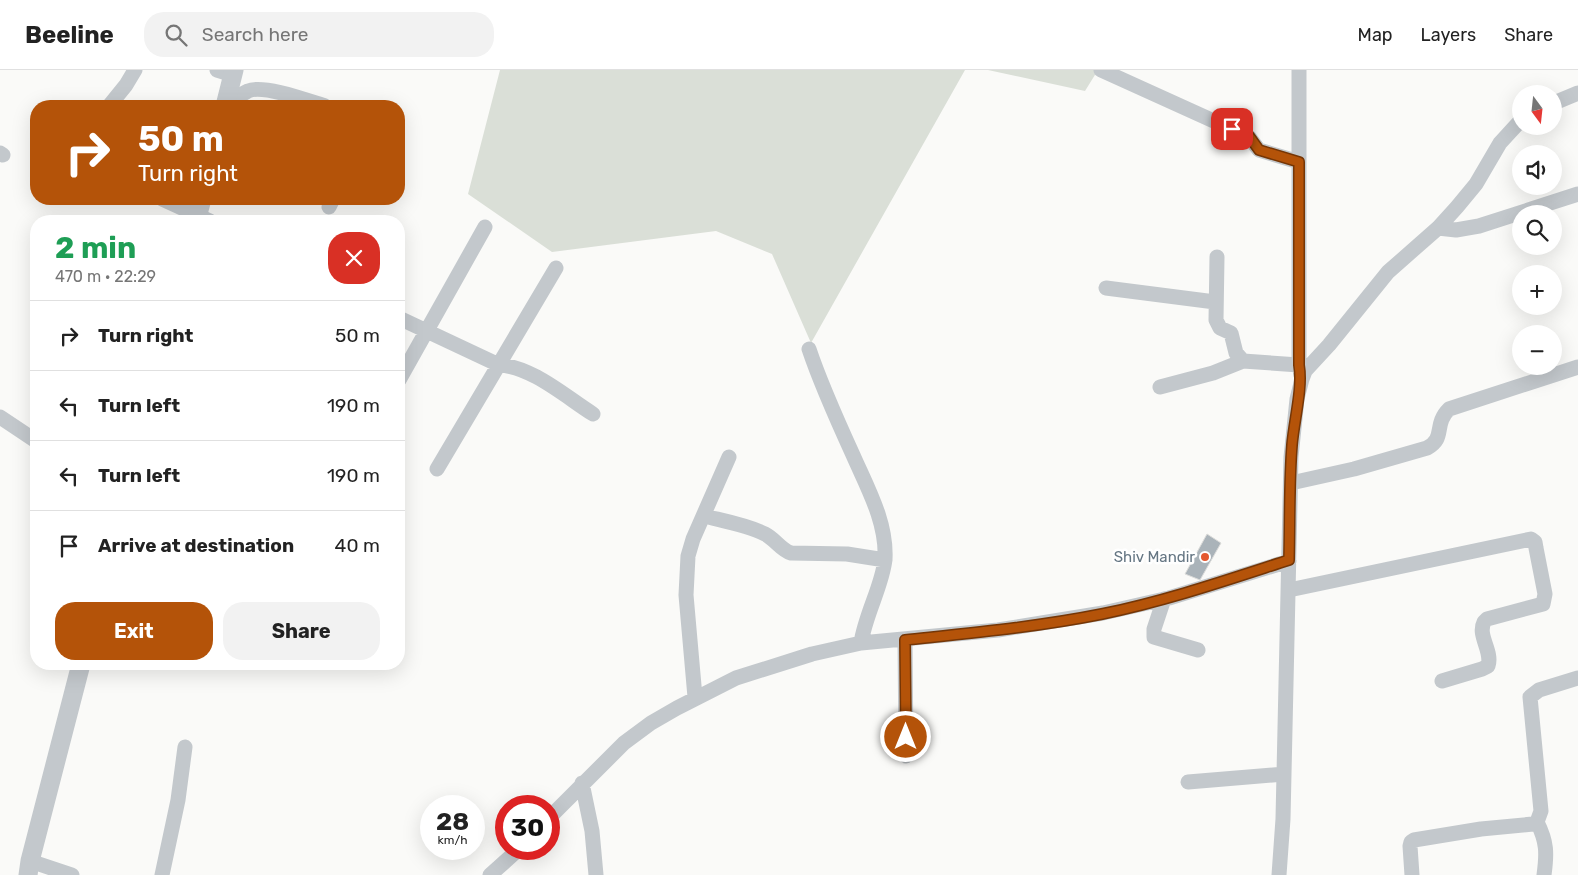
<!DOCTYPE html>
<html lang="en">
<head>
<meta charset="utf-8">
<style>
	:root { --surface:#fff; --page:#f2f2f2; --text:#222; --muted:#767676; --line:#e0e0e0; --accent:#b45309 }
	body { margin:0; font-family:Rubik,sans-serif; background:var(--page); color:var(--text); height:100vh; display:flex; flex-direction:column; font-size:19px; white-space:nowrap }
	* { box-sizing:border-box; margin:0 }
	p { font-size:16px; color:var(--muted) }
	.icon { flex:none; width:28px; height:28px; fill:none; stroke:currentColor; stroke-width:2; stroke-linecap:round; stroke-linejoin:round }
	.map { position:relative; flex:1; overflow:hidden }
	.details { position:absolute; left:30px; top:145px; width:375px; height:455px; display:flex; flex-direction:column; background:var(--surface); border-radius:20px; box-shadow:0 5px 20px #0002 }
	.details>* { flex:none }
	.banner { position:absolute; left:30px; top:30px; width:375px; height:105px; border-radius:20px; box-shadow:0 5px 20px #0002; background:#b45309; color:#fff; overflow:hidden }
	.needle { width:32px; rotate:165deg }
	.controls { position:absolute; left:1512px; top:15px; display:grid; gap:10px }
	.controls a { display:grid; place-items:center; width:50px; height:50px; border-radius:50%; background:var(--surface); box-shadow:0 5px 20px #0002; font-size:25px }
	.speed { position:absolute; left:420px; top:725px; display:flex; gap:10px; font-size:25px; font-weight:700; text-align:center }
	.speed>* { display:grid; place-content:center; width:65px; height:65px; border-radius:50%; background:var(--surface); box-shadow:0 5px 20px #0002; line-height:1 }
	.speed small { font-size:12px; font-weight:400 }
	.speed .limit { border:8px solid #d22; background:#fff; color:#111 }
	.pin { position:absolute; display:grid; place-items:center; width:42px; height:42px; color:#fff; margin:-21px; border-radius:10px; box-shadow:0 2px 8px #0006 }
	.me { position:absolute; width:55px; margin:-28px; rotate:0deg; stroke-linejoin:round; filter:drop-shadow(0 0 4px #0008) }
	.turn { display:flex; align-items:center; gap:18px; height:105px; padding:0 25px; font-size:22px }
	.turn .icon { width:65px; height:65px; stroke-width:2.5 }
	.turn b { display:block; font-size:35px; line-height:42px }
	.round { display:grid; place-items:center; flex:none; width:52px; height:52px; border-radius:20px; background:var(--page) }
	.headline { display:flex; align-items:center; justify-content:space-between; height:85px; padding:0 25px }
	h1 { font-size:30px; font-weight:700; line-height:38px; color:#1e9e55 }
	.button { display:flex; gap:10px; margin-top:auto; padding:10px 25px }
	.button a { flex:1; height:58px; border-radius:20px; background:var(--accent); color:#fff; font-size:20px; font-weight:700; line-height:58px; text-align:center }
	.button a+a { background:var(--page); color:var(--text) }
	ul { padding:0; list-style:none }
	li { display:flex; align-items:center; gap:15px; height:70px; padding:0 25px; border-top:1px solid var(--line) }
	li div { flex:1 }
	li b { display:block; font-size:19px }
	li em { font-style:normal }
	header { display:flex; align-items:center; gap:30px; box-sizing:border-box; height:70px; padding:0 25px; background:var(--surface); border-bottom:1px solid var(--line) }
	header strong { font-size:24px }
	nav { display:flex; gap:28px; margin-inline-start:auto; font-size:18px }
	.search { width:350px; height:45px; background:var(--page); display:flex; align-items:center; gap:12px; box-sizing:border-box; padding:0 18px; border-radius:20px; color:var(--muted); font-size:19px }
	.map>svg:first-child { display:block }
	.green { fill:#dadfd7 }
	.building { fill:#aab3b9; stroke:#dcdcda }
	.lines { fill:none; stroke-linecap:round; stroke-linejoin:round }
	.minor { stroke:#c3c8cc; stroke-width:15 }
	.tertiary { stroke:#c3c8cc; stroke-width:19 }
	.route-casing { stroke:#753606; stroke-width:12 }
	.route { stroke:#b45309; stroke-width:9 }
	.poi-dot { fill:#e4572e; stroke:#fff; stroke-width:2 }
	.labels { text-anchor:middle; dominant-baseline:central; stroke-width:5; stroke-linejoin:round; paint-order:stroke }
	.poi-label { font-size:15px; fill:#657683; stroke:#fff; text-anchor:end }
</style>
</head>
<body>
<header>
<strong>Beeline</strong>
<div class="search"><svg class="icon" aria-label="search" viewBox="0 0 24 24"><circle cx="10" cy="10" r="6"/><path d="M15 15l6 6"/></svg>Search here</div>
<nav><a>Map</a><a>Layers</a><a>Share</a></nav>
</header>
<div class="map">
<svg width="1578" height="805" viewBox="0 0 1578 805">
	<rect width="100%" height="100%" fill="#fafaf8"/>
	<path class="green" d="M500 0H965L811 273 772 184 716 161 552 182 468 124Z
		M988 0H1098L1085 21Z"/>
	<path class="building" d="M1207 464 1221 473 1200 510 1185 504Z"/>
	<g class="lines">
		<path class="minor" d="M217 0 233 5
			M1101 0 1249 67 1259 80 1299 92
			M1554 33 1578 23
			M109 36 126 15 135 0
			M230 36C235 30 241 24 248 21 263 14 309 31 325 36
			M0 83 3 85
			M162 129 210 151
			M329 137 333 129
			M1438 158 1456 160 1479 156 1578 124
			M1217 187 1216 250 1220 258 1231 263 1236 283 1243 291 1299 295 1301 305
			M1106 218 1215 232
			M399 248 499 295C531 296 566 327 593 344
			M809 279C821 315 837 350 853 385 867 417 887 452 885 489 883 514 865 545 861 573
			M1299 295V0
			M399 310 485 157
			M1160 317 1213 303 1243 291
			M0 347 36 371
			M437 399 556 198
			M1291 413 1354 399 1427 378C1446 368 1433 355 1449 339L1578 297
			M704 446C724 451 747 455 765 464 775 469 781 480 791 483L847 484 885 490
			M1289 520 1531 469 1535 472 1536 478 1545 524 1543 534 1487 549 1484 552C1477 566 1493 581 1488 596L1482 599 1442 611
			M1164 529 1154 559V567L1198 580
			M905 569 906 686
			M695 627 686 525 688 486 693 469 729 387
			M1188 712 1284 704
			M582 713 592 761 596 805
			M549 748 624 673 651 653 677 638 736 608 812 584 861 573 998 560 1103 543 1169 528 1289 491
			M1537 752C1547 772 1547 783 1544 805
			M30 791 72 805
			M162 805 178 730 185 677
			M490 805 519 779
			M1279 805 1283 749 1291 387 1297 329 1302 309 1305 301 1329 275 1388 202 1438 158 1457 137 1476 114 1500 73 1521 50
			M1412 805 1410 776 1411 772 1414 770 1481 759 1533 754 1537 752 1541 741 1530 627 1539 620 1578 608"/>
		<path class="tertiary" d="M225 36 234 0
			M196 151 202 129
			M28 805 30 791 81 594"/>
	</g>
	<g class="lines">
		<defs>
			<path id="route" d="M906 667 905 570C971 563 1037 557 1102 544 1166 531 1227 510 1289 490 1290 452 1289 413 1292 375 1294 350 1303 318 1299 295V92L1259 80 1249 66 1232 59"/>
		</defs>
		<use href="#route" class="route-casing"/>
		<use href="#route" class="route"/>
	</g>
	<circle class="poi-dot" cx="1205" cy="487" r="5"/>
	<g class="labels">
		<g class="poi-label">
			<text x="1195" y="487">Shiv Mandir</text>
		</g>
	</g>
</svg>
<div class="controls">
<a><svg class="needle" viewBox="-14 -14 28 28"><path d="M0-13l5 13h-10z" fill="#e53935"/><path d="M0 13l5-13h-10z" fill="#767676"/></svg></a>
<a><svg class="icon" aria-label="sound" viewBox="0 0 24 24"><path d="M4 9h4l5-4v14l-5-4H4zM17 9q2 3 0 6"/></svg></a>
<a><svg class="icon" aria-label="search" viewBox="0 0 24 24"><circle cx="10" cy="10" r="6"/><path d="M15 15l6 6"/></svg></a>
<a>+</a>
<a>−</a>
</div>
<div class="speed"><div>28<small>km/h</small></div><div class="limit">30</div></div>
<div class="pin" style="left:1232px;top:59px;background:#d93025"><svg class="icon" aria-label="arrive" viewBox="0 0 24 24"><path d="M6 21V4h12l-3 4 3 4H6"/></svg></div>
<svg class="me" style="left:906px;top:667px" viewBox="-20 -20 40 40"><circle r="17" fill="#b45309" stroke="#fff" stroke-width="3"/><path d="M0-11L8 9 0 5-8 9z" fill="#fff"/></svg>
<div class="banner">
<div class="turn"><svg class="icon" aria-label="right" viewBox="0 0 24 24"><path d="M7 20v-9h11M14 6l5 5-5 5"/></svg><div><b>50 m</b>Turn right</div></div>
</div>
<section class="details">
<div class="headline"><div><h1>2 min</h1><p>470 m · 22:29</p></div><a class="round" style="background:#d93025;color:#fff"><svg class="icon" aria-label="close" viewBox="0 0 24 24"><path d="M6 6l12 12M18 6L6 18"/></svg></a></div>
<ul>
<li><svg class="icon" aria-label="right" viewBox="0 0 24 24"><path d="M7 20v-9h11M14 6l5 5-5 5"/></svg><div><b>Turn right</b></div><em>50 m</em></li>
<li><svg class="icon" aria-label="left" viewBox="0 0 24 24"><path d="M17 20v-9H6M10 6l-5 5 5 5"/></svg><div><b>Turn left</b></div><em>190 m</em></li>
<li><svg class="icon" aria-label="left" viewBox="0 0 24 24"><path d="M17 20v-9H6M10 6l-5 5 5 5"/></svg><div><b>Turn left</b></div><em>190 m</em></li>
<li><svg class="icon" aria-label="arrive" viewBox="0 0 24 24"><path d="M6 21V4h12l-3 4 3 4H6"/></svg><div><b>Arrive at destination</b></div><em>40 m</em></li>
</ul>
<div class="button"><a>Exit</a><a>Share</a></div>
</section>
</div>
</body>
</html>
